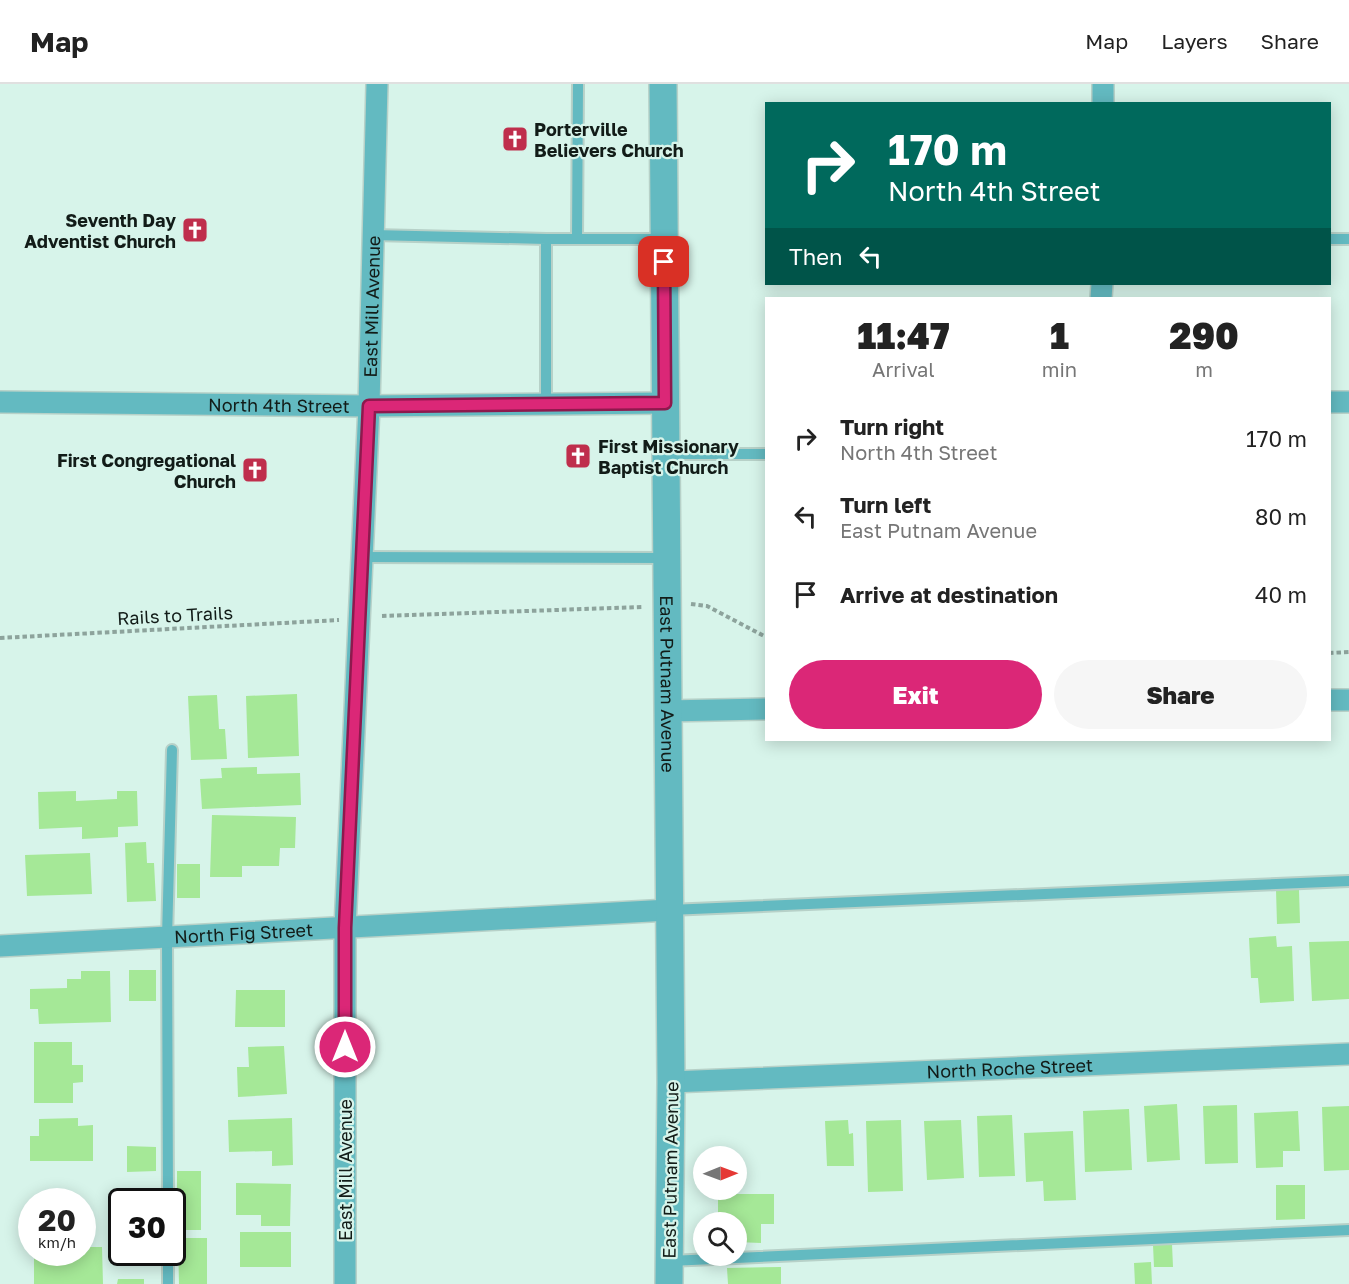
<!DOCTYPE html>
<html lang="en">
<head>
<meta charset="utf-8">
<style>
	:root { --surface:#fff; --page:#f6f6f6; --text:#222; --muted:#767676; --line:#e0e0e0; --accent:#db2777 }
	body { margin:0; font-family:"Golos Text",sans-serif; background:var(--page); color:var(--text); height:100vh; display:flex; flex-direction:column; font-size:22px; white-space:nowrap }
	* { box-sizing:border-box; margin:0 }
	p { font-size:20px; color:var(--muted) }
	.icon { flex:none; width:33px; height:33px; fill:none; stroke:currentColor; stroke-width:2; stroke-linecap:round; stroke-linejoin:round }
	.map { position:relative; flex:1; overflow:hidden }
	.sheet { position:absolute; left:765px; top:213px; width:566px; height:444px; display:flex; flex-direction:column; background:var(--surface); border-radius:0px; box-shadow:0 3px 15px #0003 }
	.sheet>* { flex:none }
	.top-card { position:absolute; left:765px; top:18px; width:566px; height:183px; border-radius:0px; box-shadow:0 3px 15px #0003; background:#00695c; color:#fff; overflow:hidden }
	.needle { width:39px; rotate:89deg }
	.fabs { position:absolute; left:693px; top:1062px; display:grid; gap:12px }
	.fabs a { display:grid; place-items:center; width:54px; height:54px; border-radius:50%; background:var(--surface); box-shadow:0 3px 15px #0003; font-size:30px }
	.speed { position:absolute; left:18px; top:1104px; display:flex; gap:12px; font-size:30px; font-weight:700; text-align:center }
	.speed>* { display:grid; place-content:center; width:78px; height:78px; border-radius:50%; background:var(--surface); box-shadow:0 3px 15px #0003; line-height:1 }
	.speed small { font-size:15px; font-weight:400 }
	.speed .limit { border:3px solid #111; border-radius:9px; background:#fff; color:#111 }
	.pin { position:absolute; display:grid; place-items:center; width:51px; height:51px; color:#fff; margin:-26px; border-radius:12px; box-shadow:0 3px 9px #0006 }
	.me { position:absolute; width:66px; margin:-33px; rotate:0deg; stroke-linejoin:round; filter:drop-shadow(0 0 4px #0008) }
	.turn { display:flex; align-items:center; gap:21px; height:126px; padding:0 24px; font-size:27px }
	.turn .icon { width:78px; height:78px; stroke-width:2.5 }
	.turn b { display:block; font-size:42px; line-height:51px }
	.then { display:flex; align-items:center; height:57px; padding:0 24px; background:#0003; gap:12px; font-size:22px }
	.eta { display:flex; justify-content:space-evenly; align-items:center; height:102px; text-align:center }
	.eta b { font-size:36px; font-weight:800; line-height:42px }
	.cta { display:flex; gap:12px; margin-top:auto; padding:12px 24px }
	.cta a { flex:1; height:69px; border-radius:36px; background:var(--accent); color:#fff; font-size:24px; font-weight:800; line-height:69px; text-align:center }
	.cta a+a { background:var(--page); color:var(--text) }
	ul { padding:0; list-style:none }
	li { display:flex; align-items:center; gap:18px; height:78px; padding:0 24px }
	li div { flex:1 }
	li b { display:block; font-size:22px }
	li em { font-style:normal }
	header { display:flex; align-items:center; gap:36px; box-sizing:border-box; height:84px; padding:0 30px; background:var(--surface); border-bottom:2px solid var(--line) }
	header strong { font-size:28px }
	nav { display:flex; gap:33px; margin-inline-start:auto; font-size:21px }
	.map>svg:first-child { display:block }
	.building { fill:#a5e897 }
	.lines { fill:none; stroke-linecap:round; stroke-linejoin:round }
	.service-casing { stroke:#b7d1c8; stroke-width:14 }
	.minor-casing { stroke:#b7d1c8; stroke-width:24 }
	.tertiary-casing { stroke:#b7d1c8; stroke-width:30 }
	.path { stroke:#8da39c; stroke-width:4; stroke-dasharray:4.5 3; stroke-linecap:butt }
	.service { stroke:#63bac1; stroke-width:10 }
	.minor { stroke:#63bac1; stroke-width:21 }
	.tertiary { stroke:#63bac1; stroke-width:27 }
	.route-casing { stroke:#8e194d; stroke-width:15 }
	.route { stroke:#db2777; stroke-width:10 }
	.labels { text-anchor:middle; dominant-baseline:central; stroke-width:4.5; stroke-linejoin:round; paint-order:stroke }
	.poi-label { font-size:18px; font-weight:bold; fill:#121c18; stroke:#d7f4ea; text-anchor:start }
	.street-label { font-size:18px; fill:#121c18; stroke:#d7f4ea }
</style>
</head>
<body>
<header>
<strong>Map</strong>
<nav><a>Map</a><a>Layers</a><a>Share</a></nav>
</header>
<div class="map">
<svg width="1349" height="1200" viewBox="0 0 1349 1200">
	<rect width="100%" height="100%" fill="#d7f4ea"/>
	<path class="building" d="M297 610 299 672 248 674 246 612Z
		M217 611 219 645H225L227 675 191 676 188 612Z
		M257 683V690L300 689 301 721 202 725 200 695 222 694 221 684Z
		M76 707V717L117 715V707H137L138 742 118 743V753L82 755V743L39 745 38 708Z
		M212 731 296 733 295 764H280L279 782H242V793H210Z
		M146 758 147 779H154L156 817 127 818 125 759Z
		M90 769 92 810 27 812 25 771Z
		M177 780H200V814H177Z
		M1276 806H1299L1300 839 1277 840Z
		M1276 852 1277 863 1292 862 1294 917 1260 919 1258 894H1251L1249 854Z
		M1349 857V915L1312 917 1309 858Z
		M129 886H156V917H129Z
		M81 887H110L111 938 39 940 38 925H30V905L67 904V895H81Z
		M236 906H285V943H235Z
		M34 958H72V981H83V998L73 999V1019H34Z
		M284 962 287 1010 238 1013 237 983H249L248 963Z
		M1177 1020 1180 1076 1147 1078 1144 1022Z
		M1237 1021 1238 1079 1205 1080 1203 1022Z
		M1349 1022V1086L1324 1087 1322 1023Z
		M1129 1025 1132 1086 1085 1088 1083 1027Z
		M1298 1027 1300 1067H1283V1083L1256 1084 1254 1029Z
		M1012 1031 1015 1092 979 1093 977 1032Z
		M78 1034V1042L93 1041V1077H30V1052H39V1035Z
		M292 1034 293 1081 272 1082V1067L229 1068 228 1036Z
		M848 1036 849 1050 853 1049 854 1082H827L825 1037Z
		M901 1036 903 1107 868 1108 866 1037Z
		M961 1036 964 1094 927 1096 924 1037Z
		M1073 1047 1076 1116 1044 1117 1043 1097 1026 1098 1024 1049Z
		M127 1062 156 1063V1087L127 1088Z
		M177 1087H201V1146H177Z
		M236 1099 291 1100 290 1142H261V1131H236Z
		M1276 1101H1305V1135L1276 1136Z
		M718 1110H774V1140H761V1159L736 1158V1138H718Z
		M240 1148H291V1183H240Z
		M178 1154H207V1200H179Z
		M1172 1160 1173 1183H1154L1153 1161Z
		M82 1163H102L103 1200H34V1168H82Z
		M1151 1178 1152 1200H1135L1134 1179Z
		M781 1183V1200H728L727 1184Z
		M118 1195H144V1200H117Z"/>
	<g class="lines">
		<defs>
			<path id="service" d="M373 151 546 155H664
				M546 155V320
				M577 155 578 0
				M1329 155H1349
				M666 370H766
				M362 473 666 474
				M669 826 1349 797
				M168 1118 167 854 172 666
				M168 1168V1200
				M669 1177 1349 1146"/>
			<g id="minor">
				<path d="M1103 20V0"/>
				<path d="M1101 214 1102 200"/>
				<path id="s1" d="M0 318 369 322 665 319"/>
				<path d="M1329 318H1349"/>
				<path d="M1329 616H1349"/>
				<path d="M667 627 766 625"/>
				<path id="s2" d="M0 862 669 826"/>
				<path id="s3" d="M671 998 1349 970"/>
				<path id="s4" d="M345 1200V844L369 322 377 0"/>
			</g>
			<g id="tertiary">
				<path id="s5" d="M663 0 671 998 669 1200"/>
			</g>
		</defs>
		<use href="#service" class="service-casing"/>
		<use href="#minor" class="minor-casing"/>
		<use href="#tertiary" class="tertiary-casing"/>
		<path class="path" d="M691 520 707 522 766 553
			M382 532 642 523
			M0 554 339 536
			M1329 569 1349 568"/>
		<use href="#service" class="service"/>
		<use href="#minor" class="minor"/>
		<use href="#tertiary" class="tertiary"/>
	</g>
	<g class="lines">
		<defs>
			<path id="route" d="M345 963V844L369 322 665 319 664 178"/>
		</defs>
		<use href="#route" class="route-casing"/>
		<use href="#route" class="route"/>
	</g>
	<defs>
		<symbol id="church-square" viewBox="-11 -11 22 22"><rect x="-9" y="-9" width="18" height="18" rx="4" fill="#bf2e4c" stroke="#d7f4ea"/><path d="M-1.2-6h2.4v3.5h3.3v2.4h-3.3V6h-2.4V-.1h-3.3v-2.4h3.3Z" fill="#fff"/></symbol>
	</defs>
	<g fill-rule="evenodd">
		<use href="#church-square" x="500" y="40" width="30" height="30"/>
		<use href="#church-square" x="180" y="131" width="30" height="30"/>
		<use href="#church-square" x="563" y="357" width="30" height="30"/>
		<use href="#church-square" x="240" y="371" width="30" height="30"/>
	</g>
	<g class="labels">
		<g class="poi-label">
			<text x="534" y="45">Porterville<tspan x="534" dy="21">Believers Church</tspan></text>
			<text x="176" y="136" text-anchor="end">Seventh Day<tspan x="176" dy="21">Adventist Church</tspan></text>
			<text x="598" y="362">First Missionary<tspan x="598" dy="21">Baptist Church</tspan></text>
			<text x="236" y="376" text-anchor="end">First Congregational<tspan x="236" dy="21">Church</tspan></text>
		</g>
		<g class="street-label">
			<text stroke="none"><textPath href="#s4" startOffset="978">East Mill Avenue</textPath></text>
			<text stroke="none"><textPath href="#s1" startOffset="279">North 4th Street</textPath></text>
			<text transform="translate(175 531) rotate(-3)">Rails to Trails</text>
			<text stroke="none"><textPath href="#s5" startOffset="600">East Putnam Avenue</textPath></text>
			<text stroke="none"><textPath href="#s2" startOffset="244">North Fig Street</textPath></text>
			<text stroke="none"><textPath href="#s3" startOffset="339">North Roche Street</textPath></text>
			<text transform="translate(345 1086) rotate(-90)">East Mill Avenue</text>
			<text transform="translate(670 1086) rotate(-89)">East Putnam Avenue</text>
		</g>
	</g>
</svg>
<div class="fabs">
<a><svg class="needle" viewBox="-14 -14 28 28"><path d="M0-13l5 13h-10z" fill="#e53935"/><path d="M0 13l5-13h-10z" fill="#767676"/></svg></a>
<a><svg class="icon" aria-label="search" viewBox="0 0 24 24"><circle cx="10" cy="10" r="6"/><path d="M15 15l6 6"/></svg></a>
</div>
<div class="speed"><div>20<small>km/h</small></div><div class="limit">30</div></div>
<div class="pin" style="left:664px;top:178px;background:#d93025"><svg class="icon" aria-label="arrive" viewBox="0 0 24 24"><path d="M6 21V4h12l-3 4 3 4H6"/></svg></div>
<svg class="me" style="left:345px;top:963px" viewBox="-20 -20 40 40"><circle r="17" fill="#db2777" stroke="#fff" stroke-width="3"/><path d="M0-11L8 9 0 5-8 9z" fill="#fff"/></svg>
<div class="top-card">
<div class="turn"><svg class="icon" aria-label="right" viewBox="0 0 24 24"><path d="M7 20v-9h11M14 6l5 5-5 5"/></svg><div><b>170 m</b>North 4th Street</div></div>
<div class="then">Then<svg class="icon" aria-label="left" viewBox="0 0 24 24"><path d="M17 20v-9H6M10 6l-5 5 5 5"/></svg></div>
</div>
<section class="sheet">
<div class="eta">
<div><b>11:47</b><p>Arrival</p></div>
<div><b>1</b><p>min</p></div>
<div><b>290</b><p>m</p></div>
</div>
<ul>
<li><svg class="icon" aria-label="right" viewBox="0 0 24 24"><path d="M7 20v-9h11M14 6l5 5-5 5"/></svg><div><b>Turn right</b><p>North 4th Street</p></div><em>170 m</em></li>
<li><svg class="icon" aria-label="left" viewBox="0 0 24 24"><path d="M17 20v-9H6M10 6l-5 5 5 5"/></svg><div><b>Turn left</b><p>East Putnam Avenue</p></div><em>80 m</em></li>
<li><svg class="icon" aria-label="arrive" viewBox="0 0 24 24"><path d="M6 21V4h12l-3 4 3 4H6"/></svg><div><b>Arrive at destination</b></div><em>40 m</em></li>
</ul>
<div class="cta"><a>Exit</a><a>Share</a></div>
</section>
</div>
</body>
</html>
